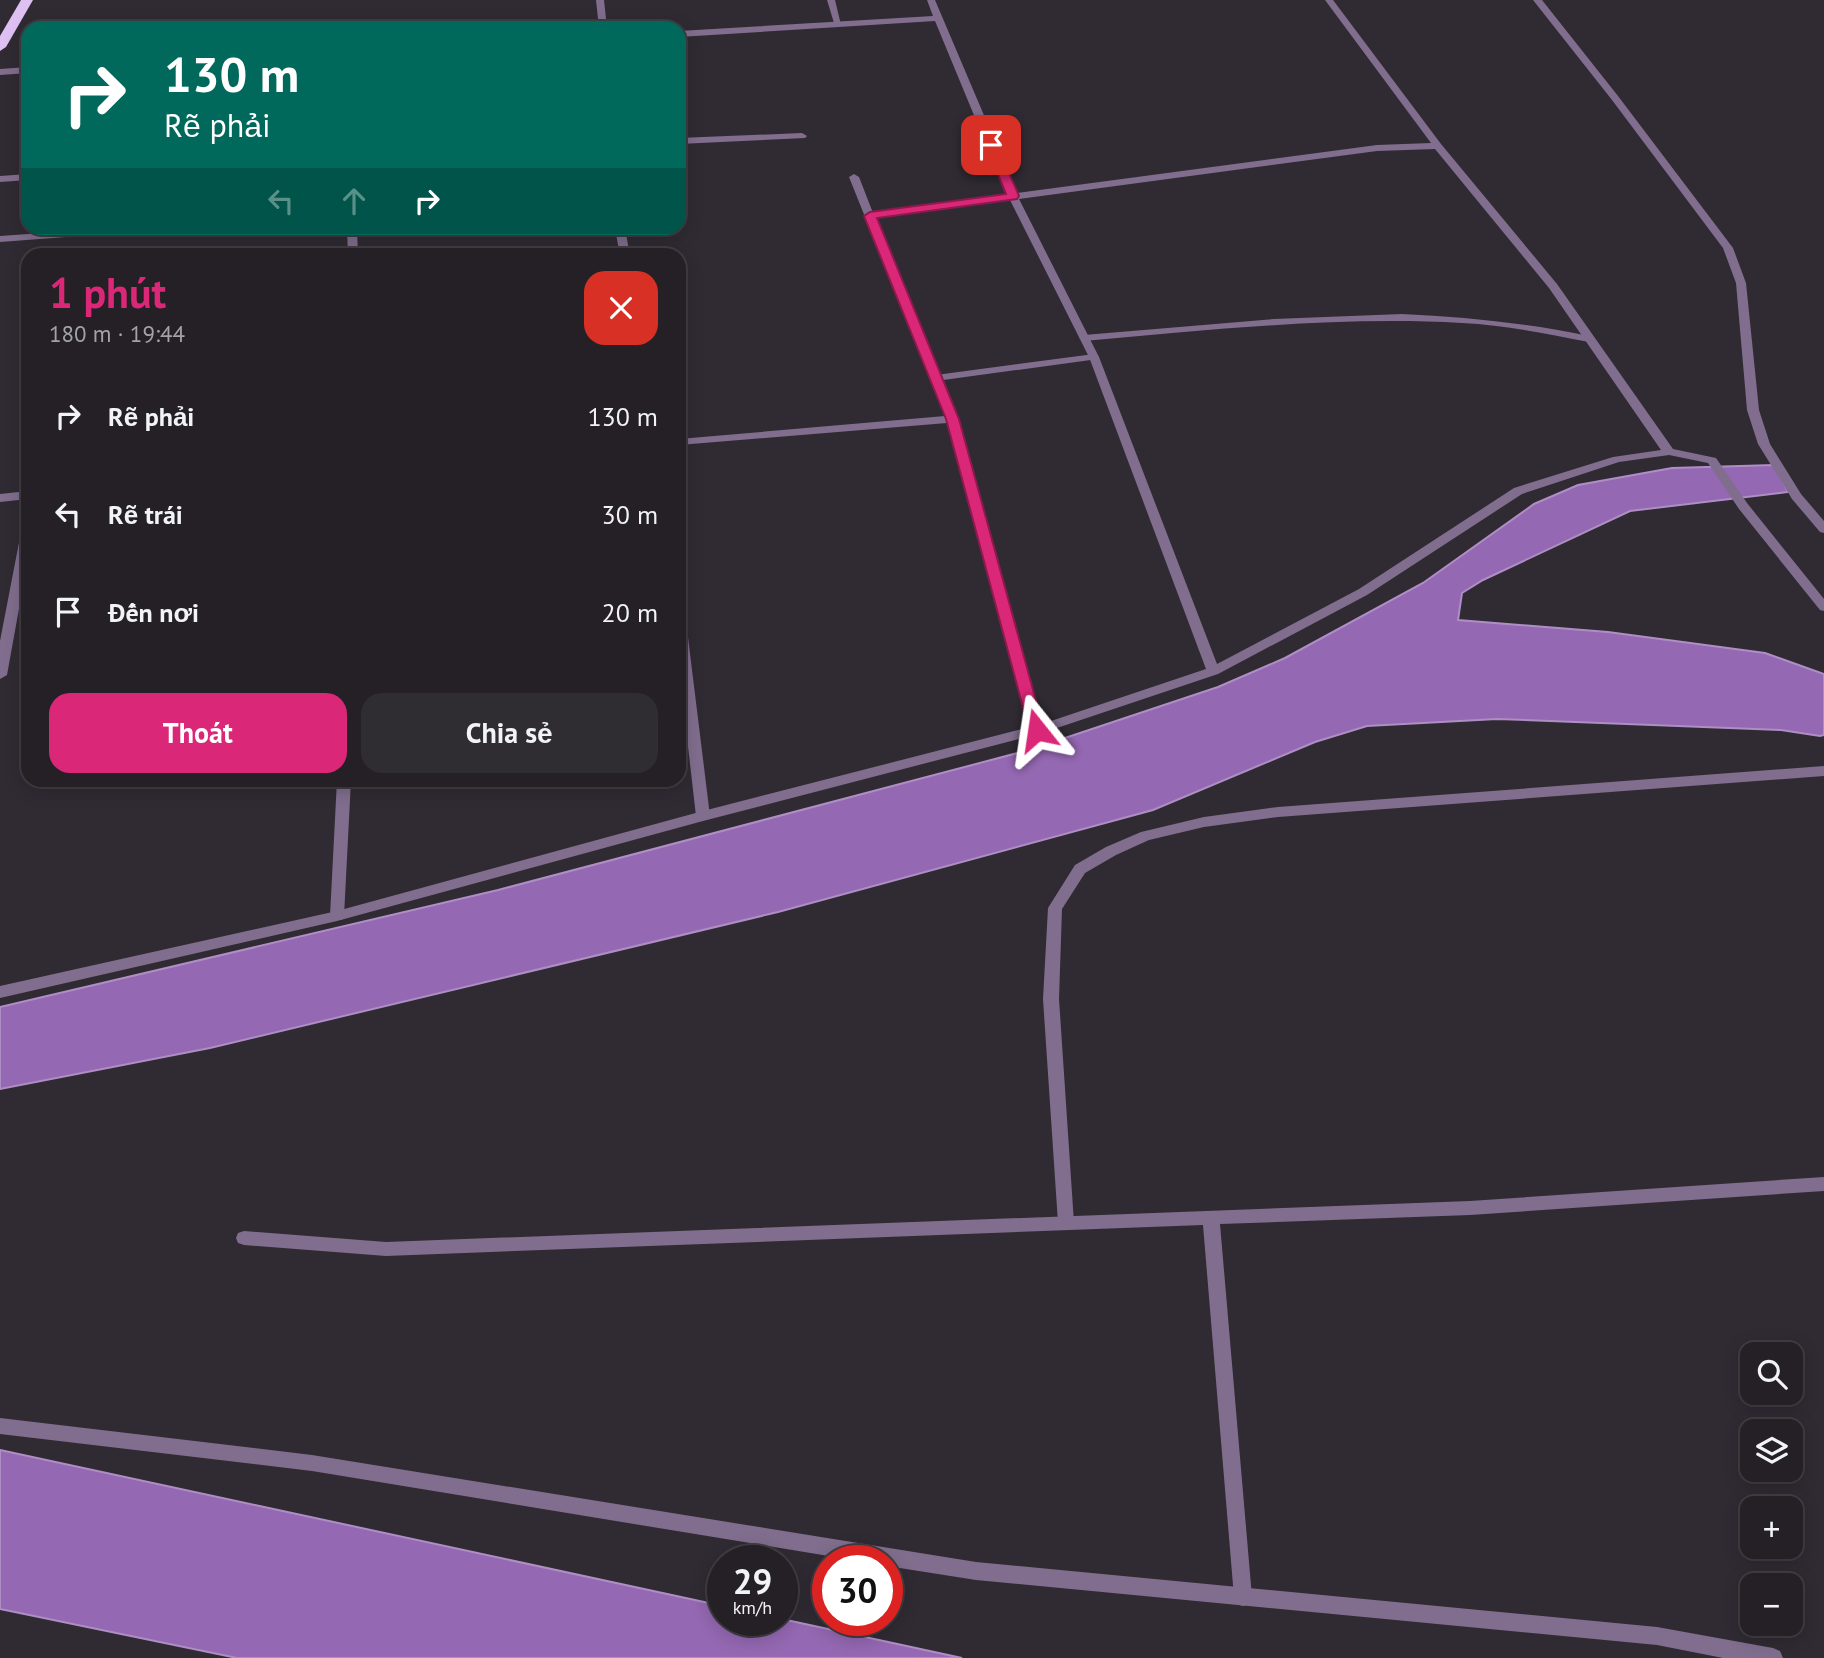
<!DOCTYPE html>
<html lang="vi">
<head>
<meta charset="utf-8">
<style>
	:root { --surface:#242026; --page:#302d32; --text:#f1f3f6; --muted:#a3a3a7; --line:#413e43; --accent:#db2777 }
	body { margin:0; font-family:"PT Sans",sans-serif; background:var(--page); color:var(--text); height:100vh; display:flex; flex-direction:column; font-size:26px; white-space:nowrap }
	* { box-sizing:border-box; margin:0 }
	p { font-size:23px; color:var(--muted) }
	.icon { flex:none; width:38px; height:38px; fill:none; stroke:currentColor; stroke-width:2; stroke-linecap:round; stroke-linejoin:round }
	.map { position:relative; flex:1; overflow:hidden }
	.sheet { position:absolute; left:21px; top:248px; width:665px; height:539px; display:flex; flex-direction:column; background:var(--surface); border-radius:21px; box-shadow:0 4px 18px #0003,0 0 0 2px var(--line) }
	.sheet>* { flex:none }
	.guide { position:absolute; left:21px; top:21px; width:665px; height:214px; border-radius:21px; box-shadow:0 4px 18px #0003,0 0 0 2px var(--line); background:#00695c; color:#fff; overflow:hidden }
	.tools { position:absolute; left:1740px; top:1342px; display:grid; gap:14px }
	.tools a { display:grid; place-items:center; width:63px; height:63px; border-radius:14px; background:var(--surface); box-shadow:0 4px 18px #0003,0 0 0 2px var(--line); font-size:35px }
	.speed { position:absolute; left:707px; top:1545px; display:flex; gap:14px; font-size:35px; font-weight:700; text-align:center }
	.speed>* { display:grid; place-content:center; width:91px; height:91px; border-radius:50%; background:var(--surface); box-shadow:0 4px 18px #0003,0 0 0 2px var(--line); line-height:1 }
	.speed small { font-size:18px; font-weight:400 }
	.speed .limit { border:10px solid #d22; background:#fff; color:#111 }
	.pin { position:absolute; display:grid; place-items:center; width:60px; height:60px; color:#fff; margin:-30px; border-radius:14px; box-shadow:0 4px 10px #0006 }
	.me { position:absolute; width:77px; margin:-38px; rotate:345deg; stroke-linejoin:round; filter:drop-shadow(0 0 5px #0008) }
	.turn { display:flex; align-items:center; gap:24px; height:147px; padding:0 28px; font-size:32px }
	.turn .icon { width:91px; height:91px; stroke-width:2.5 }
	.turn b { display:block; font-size:49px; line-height:60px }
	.lanes { display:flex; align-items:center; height:66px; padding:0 28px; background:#0003; justify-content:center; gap:35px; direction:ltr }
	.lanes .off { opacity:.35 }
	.round { display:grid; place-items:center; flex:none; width:74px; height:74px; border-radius:21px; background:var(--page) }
	.head { display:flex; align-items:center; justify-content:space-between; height:119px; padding:0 28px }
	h1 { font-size:42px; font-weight:600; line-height:52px; color:var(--accent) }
	.button { display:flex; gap:14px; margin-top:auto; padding:14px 28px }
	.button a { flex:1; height:80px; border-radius:21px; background:var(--accent); color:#fff; font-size:28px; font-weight:600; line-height:80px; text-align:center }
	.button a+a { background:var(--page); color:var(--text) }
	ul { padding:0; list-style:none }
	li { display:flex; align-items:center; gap:21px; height:98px; padding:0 28px }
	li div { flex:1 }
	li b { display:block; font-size:26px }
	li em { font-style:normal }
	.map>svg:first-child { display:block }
	.water { fill:#9568b3; stroke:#ae8ec4; stroke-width:2 }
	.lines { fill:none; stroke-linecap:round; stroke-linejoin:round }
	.service { fill:#816e8e; fill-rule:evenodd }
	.minor { fill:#816e8e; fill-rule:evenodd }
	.tertiary { fill:#816e8e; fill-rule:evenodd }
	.trunk { fill:#dec0f3; fill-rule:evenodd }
	.route { fill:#db2777; stroke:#8e194d; stroke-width:2 }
</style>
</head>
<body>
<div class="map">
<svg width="1824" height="1658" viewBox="0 0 1824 1658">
	<rect width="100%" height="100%" fill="#302b33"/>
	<path class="water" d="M1774 465 1788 492 1630 511 1483 580 1462 593 1458 620 1608 632 1765 653 1824 674V735L1820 736 1781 730 1497 719 1367 726 1315 742 1153 810 778 912 210 1048 0 1089V1007L498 890 1029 750 1218 687 1285 658 1423 583 1534 504 1578 485 1672 468Z
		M0 1450 723 1606V1620L782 1619 962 1658H237L0 1609Z"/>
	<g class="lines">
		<path class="service" d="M596 0H604L607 28H599Z
			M827 0H835L841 25 834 23Z
			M112 228 137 229 132 232 0 242V236Z
			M347 228H357L358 256H348Z
			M615 228H625L630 256H620Z
			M1402 314C1465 317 1526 323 1589 336L1594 339 1589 342C1547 334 1505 325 1462 323 1336 316 1210 330 1084 341L1079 338 1084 335 1274 319Z
			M1094 354 1099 357 1098 359 936 381 930 378 936 375Z
			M28 523V559L7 675 0 679V641L22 527Z
			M679 609 685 613 710 816 703 821 696 816 679 668Z
			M337 780H351L344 916 342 920H332L330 916Z
			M1824 1177V1191L1470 1215 1220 1224 1252 1597 1250 1604 1243 1606 1236 1604 1234 1597 1203 1225 386 1256 244 1245 238 1243 236 1238 238 1233 244 1231 386 1242 1470 1201Z"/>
		<path class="minor" d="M927 0H935L1017 193 1377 145 1431 143 1325 0H1333L1441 144 1557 284 1673 449 1716 458 1747 503 1824 599V611L1820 610 1739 509 1708 463 1669 455 1619 462 1522 494 1367 595 1218 674 1042 733 703 821 337 921 0 998V986L337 911 703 811 1030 727 947 423 679 445V439L945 416 849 177 854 174 859 177 873 213 1007 195 935 21 679 37V31L933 16ZM1435 149 1549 288 1661 450 1613 457 1514 488 1359 589 1217 664 1099 357 1019 199 1377 151ZM1010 200 1089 357 1206 669 1042 724 958 419 876 218Z
			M28 67V73L0 75V69Z
			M802 133 807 136 805 138 679 144V138Z
			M28 174V180L0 182V176Z
			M28 491V499L0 502V494Z
			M1824 766V776L1278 817 1204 827 1149 840 1116 855 1085 873 1062 909 1059 999 1074 1223 1072 1228 1066 1230 1060 1228 1058 1223 1043 999 1048 908 1075 865 1106 847 1141 832 1204 817 1278 807Z
			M0 1418 312 1455 976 1562 1657 1627 1773 1648 1780 1651 1783 1658H1723L1657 1645 976 1580 887 1566V1561H859L312 1471 0 1434Z"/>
		<path class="tertiary" d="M1533 0H1542L1618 96 1733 248 1746 283 1759 410 1770 444 1801 494 1824 521V533L1820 532 1792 499 1758 444 1747 410 1736 283 1723 248 1612 100Z"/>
		<path class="trunk" d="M21 0H33L6 47 0 51V36Z"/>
	</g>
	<path class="route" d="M991 142 997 145 1019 196 1017 199 877 218 959 419 1044 730 1037 735 1029 730 946 419 864 216 870 212 1006 194 986 145Z"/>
</svg>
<div class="tools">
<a><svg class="icon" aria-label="search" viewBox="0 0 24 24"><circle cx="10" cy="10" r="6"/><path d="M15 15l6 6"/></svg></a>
<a><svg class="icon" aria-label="layers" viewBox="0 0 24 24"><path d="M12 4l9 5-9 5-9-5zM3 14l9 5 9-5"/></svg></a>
<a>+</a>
<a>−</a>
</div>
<div class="speed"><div>29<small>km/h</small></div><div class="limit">30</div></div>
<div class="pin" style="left:991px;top:145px;background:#d93025"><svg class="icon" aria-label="arrive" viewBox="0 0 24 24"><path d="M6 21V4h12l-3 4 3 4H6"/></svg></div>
<svg class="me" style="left:1037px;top:730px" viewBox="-20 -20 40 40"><path d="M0-17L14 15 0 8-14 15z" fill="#db2777" stroke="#fff" stroke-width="4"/></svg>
<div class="guide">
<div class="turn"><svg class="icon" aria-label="right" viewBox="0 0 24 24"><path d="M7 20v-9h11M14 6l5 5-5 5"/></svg><div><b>130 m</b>Rẽ phải</div></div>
<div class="lanes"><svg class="icon off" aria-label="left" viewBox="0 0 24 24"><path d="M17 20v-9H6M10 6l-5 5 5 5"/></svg><svg class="icon off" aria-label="ahead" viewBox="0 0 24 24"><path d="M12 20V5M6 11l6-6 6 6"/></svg><svg class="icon" aria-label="right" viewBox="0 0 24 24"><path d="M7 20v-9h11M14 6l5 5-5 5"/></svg></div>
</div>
<section class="sheet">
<div class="head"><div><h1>1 phút</h1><p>180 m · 19:44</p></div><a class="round" style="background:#d93025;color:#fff"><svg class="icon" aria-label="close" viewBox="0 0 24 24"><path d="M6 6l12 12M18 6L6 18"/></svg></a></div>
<ul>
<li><svg class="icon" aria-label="right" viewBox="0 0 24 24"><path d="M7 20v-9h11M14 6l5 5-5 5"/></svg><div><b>Rẽ phải</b></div><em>130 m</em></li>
<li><svg class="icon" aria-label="left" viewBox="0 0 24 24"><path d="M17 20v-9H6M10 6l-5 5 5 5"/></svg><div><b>Rẽ trái</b></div><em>30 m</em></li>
<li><svg class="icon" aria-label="arrive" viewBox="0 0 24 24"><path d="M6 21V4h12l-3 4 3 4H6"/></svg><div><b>Đến nơi</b></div><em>20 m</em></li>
</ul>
<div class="button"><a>Thoát</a><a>Chia sẻ</a></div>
</section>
</div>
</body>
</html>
